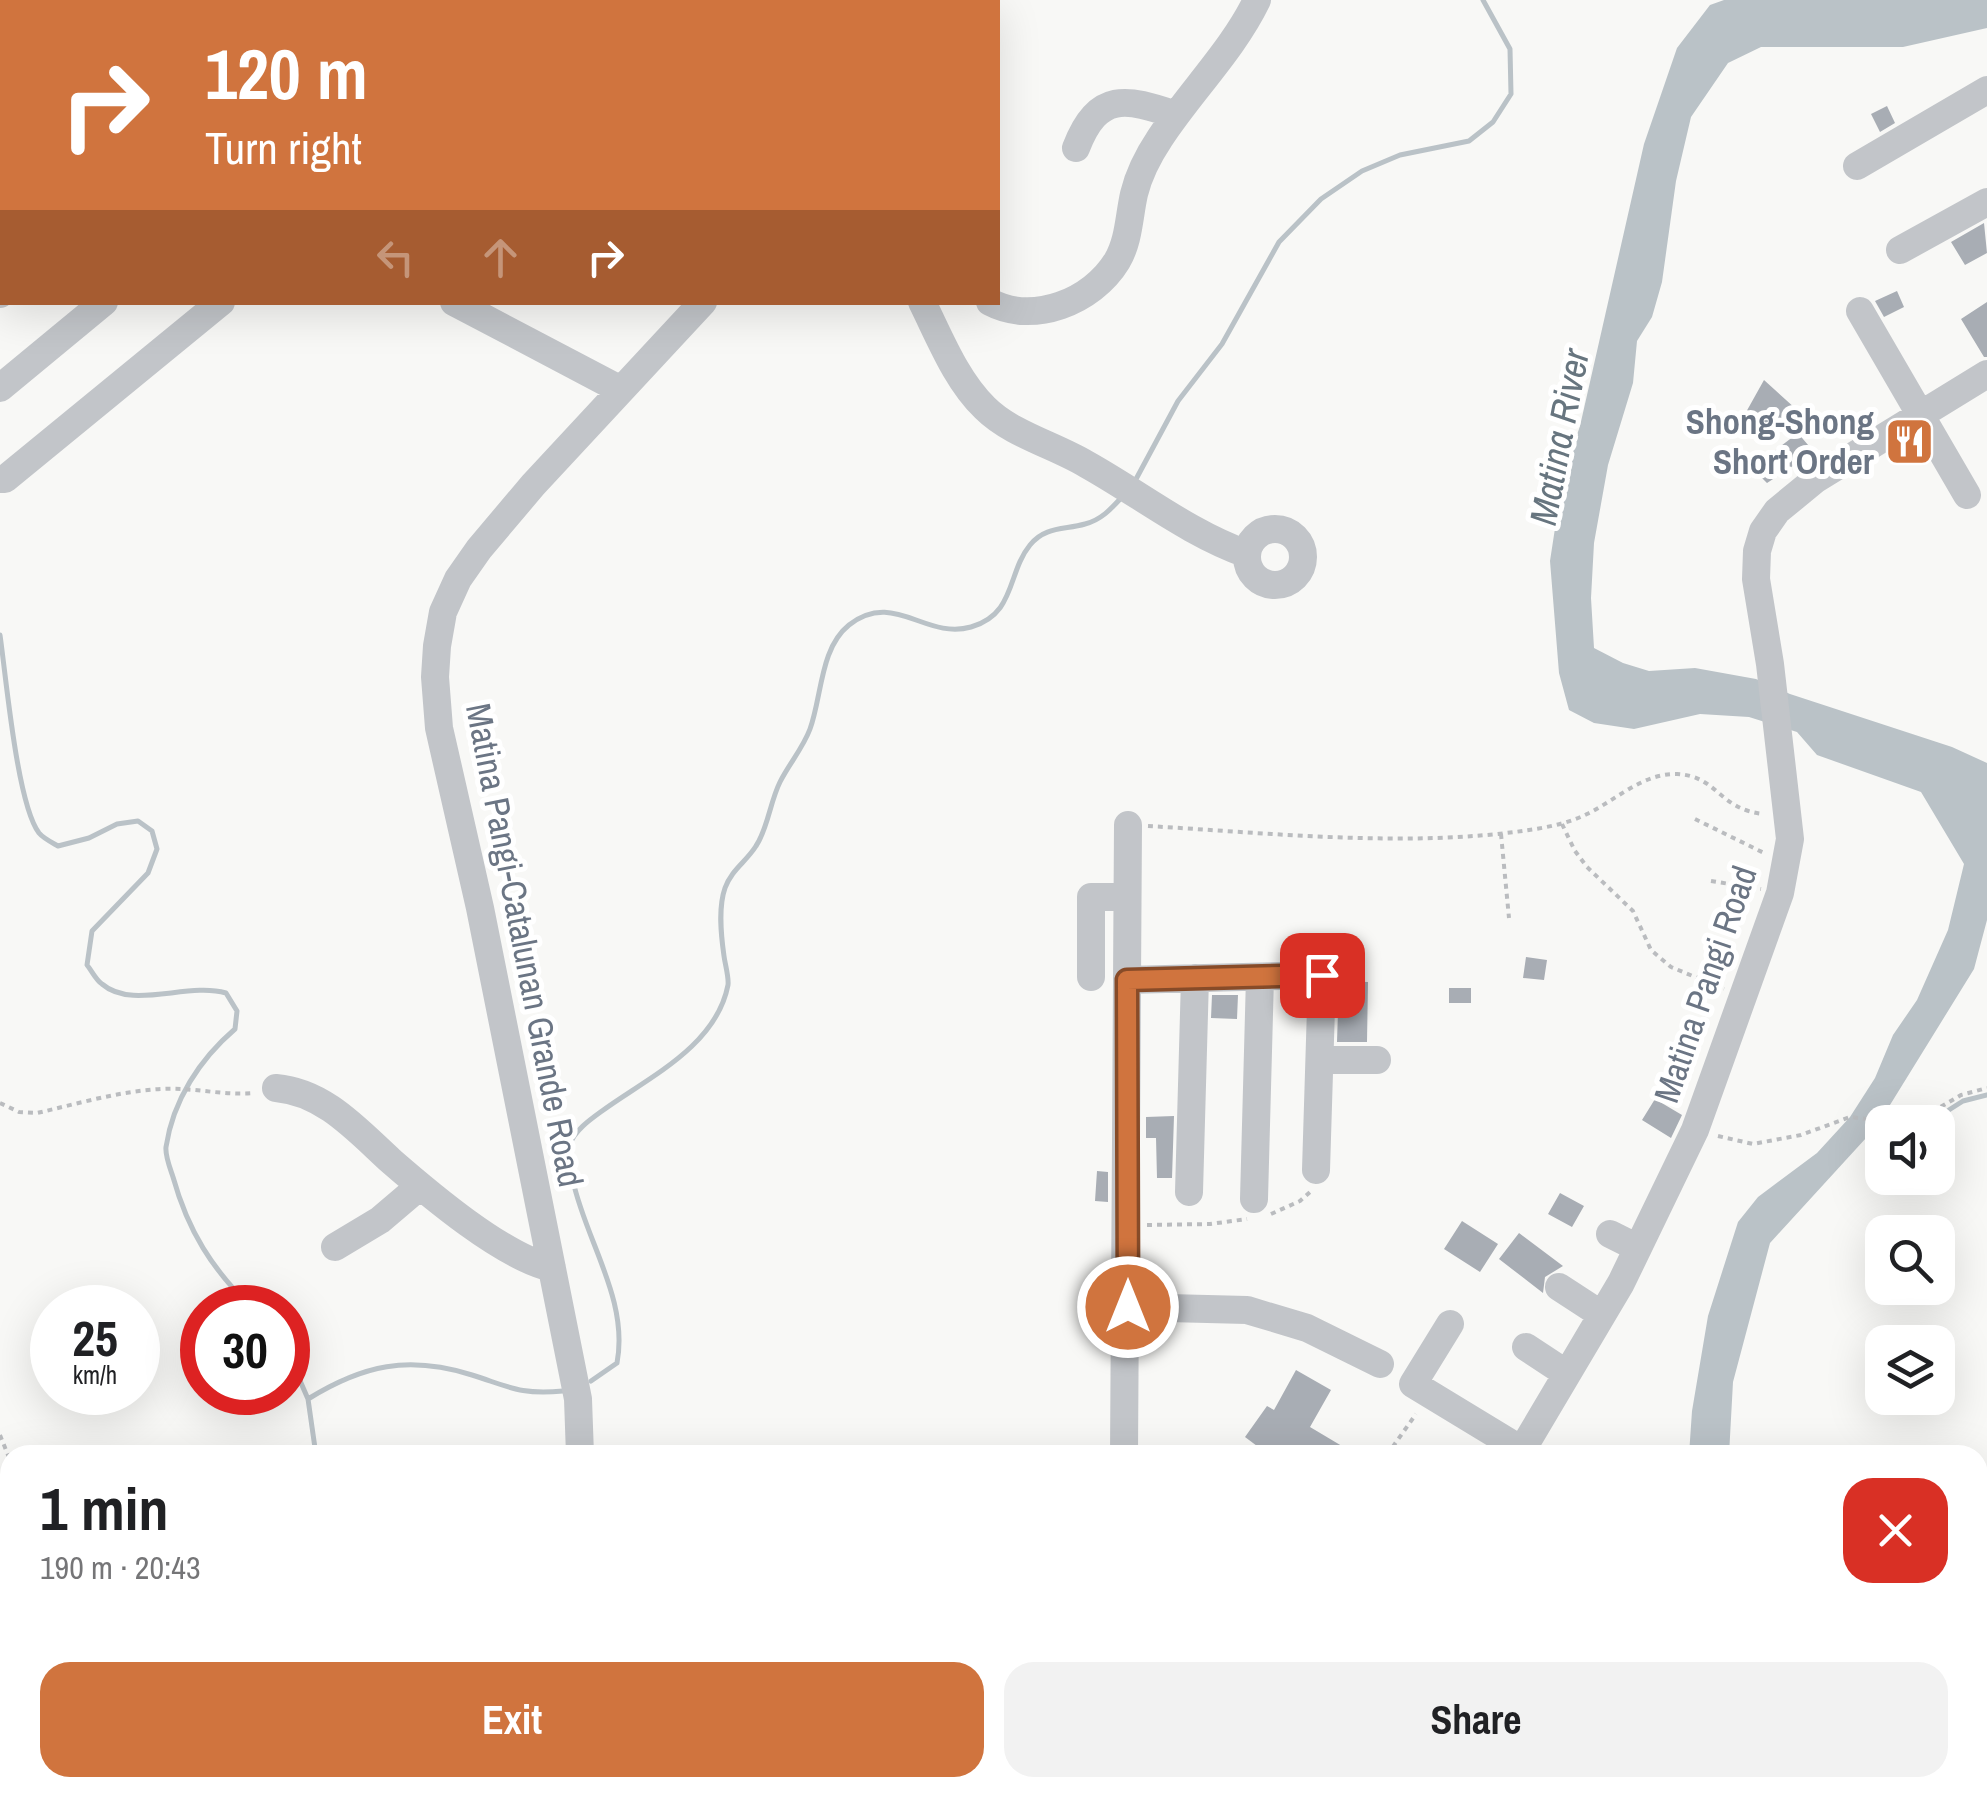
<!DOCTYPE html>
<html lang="en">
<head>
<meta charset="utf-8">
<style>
	:root { --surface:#fff; --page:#f2f2f2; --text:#202124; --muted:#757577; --accent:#d0743e }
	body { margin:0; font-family:"Archivo Narrow",sans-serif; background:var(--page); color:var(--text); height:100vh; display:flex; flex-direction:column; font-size:38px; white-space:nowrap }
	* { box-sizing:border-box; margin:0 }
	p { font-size:32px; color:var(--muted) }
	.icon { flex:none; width:55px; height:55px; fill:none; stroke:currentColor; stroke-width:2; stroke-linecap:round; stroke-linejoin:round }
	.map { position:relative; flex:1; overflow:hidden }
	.drawer { position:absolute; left:0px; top:1445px; width:1988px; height:352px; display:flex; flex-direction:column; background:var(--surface); border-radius:30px 30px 0 0; box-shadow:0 10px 40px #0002 }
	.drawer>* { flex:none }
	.guide { position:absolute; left:0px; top:0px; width:1000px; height:305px; box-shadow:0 10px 40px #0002; background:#d0743e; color:#fff; overflow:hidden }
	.buttons { position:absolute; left:1865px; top:1105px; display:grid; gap:20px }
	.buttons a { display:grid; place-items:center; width:90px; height:90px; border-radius:20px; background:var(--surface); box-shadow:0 10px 40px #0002; font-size:50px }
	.speed { position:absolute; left:30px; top:1285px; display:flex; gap:20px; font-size:50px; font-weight:700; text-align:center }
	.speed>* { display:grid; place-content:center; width:130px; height:130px; border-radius:50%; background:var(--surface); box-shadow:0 10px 40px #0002; line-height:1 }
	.speed small { font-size:25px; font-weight:400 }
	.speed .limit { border:15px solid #d22; background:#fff; color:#111 }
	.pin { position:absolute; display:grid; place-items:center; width:85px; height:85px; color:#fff; margin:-42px; border-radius:20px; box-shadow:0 5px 15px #0006 }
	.me { position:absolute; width:110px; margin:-55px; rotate:0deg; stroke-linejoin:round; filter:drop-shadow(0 0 8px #0008) }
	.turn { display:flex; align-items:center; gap:35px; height:210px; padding:0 40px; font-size:45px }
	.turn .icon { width:130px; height:130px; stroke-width:2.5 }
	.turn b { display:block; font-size:70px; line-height:85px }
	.lanes { display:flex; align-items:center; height:95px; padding:0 40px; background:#0003; justify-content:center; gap:50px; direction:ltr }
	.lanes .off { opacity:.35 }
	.round { display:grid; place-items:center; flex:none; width:105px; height:105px; border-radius:30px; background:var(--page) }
	.summary { display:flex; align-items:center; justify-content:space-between; height:170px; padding:0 40px }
	h1 { font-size:60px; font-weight:700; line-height:75px }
	.action { display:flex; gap:20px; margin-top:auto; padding:20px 40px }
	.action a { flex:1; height:115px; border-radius:30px; background:var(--accent); color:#fff; font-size:40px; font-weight:700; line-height:115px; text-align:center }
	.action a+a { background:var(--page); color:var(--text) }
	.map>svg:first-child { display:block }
	.water { fill:#bac2c7 }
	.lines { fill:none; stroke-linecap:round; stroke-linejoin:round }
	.stream { stroke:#bac2c7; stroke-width:5 }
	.building { fill:#a8adb4 }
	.path { stroke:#babcbf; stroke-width:4; stroke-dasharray:5 5; stroke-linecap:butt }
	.minor { stroke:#c2c5c9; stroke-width:28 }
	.route-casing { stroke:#874b28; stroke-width:25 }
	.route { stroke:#d0743e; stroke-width:18 }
	.labels { text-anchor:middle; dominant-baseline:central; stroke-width:10; stroke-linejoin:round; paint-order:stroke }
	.poi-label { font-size:35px; font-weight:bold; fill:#6b7584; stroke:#fff; text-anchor:end }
	.street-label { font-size:35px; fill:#6b7584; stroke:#fff }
	.water-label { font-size:38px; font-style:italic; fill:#67757f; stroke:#fff }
</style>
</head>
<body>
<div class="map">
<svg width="1987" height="1796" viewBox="0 0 1987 1796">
	<rect width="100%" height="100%" fill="#f8f8f6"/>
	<path class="water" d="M1724 0H1987V28L1903 47H1761L1728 63 1691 117 1676 181 1662 282 1652 317 1637 341 1633 383 1608 465 1594 543 1591 598 1594 648 1623 663 1649 671 1695 668 1756 679 1790 694 1952 747 1987 763V920L1974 969 1877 1126 1770 1243 1733 1382 1729 1455H1689L1692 1411 1708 1316 1738 1222 1758 1197 1817 1153 1850 1117 1875 1078 1893 1035 1917 1000 1948 930 1964 864 1921 792 1817 755 1797 732 1749 717 1700 714 1634 729 1594 723 1569 710 1559 673 1550 561 1563 476 1580 426 1644 144 1677 48 1710 5Z"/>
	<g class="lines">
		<path class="stream" d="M131 2 134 0
			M0 122 2 119
			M1135 481 1178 401 1222 344 1279 242 1321 199 1362 171 1400 155 1469 141 1493 122 1511 94 1510 49 1483 0
			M0 635C6 676 17 804 39 833 43 838 51 842 58 846L89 838 117 824 138 821 152 831 157 849 148 873 92 931 87 965C92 971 96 980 102 984 132 1010 187 982 226 993L237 1011 235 1029C200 1059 173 1100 166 1147 165 1156 170 1168 173 1177 188 1231 212 1269 252 1308
			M1930 1122 1963 1101 1987 1095
			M288 1353 308 1399 316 1455
			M591 1381 617 1363C629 1300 586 1241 573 1181 571 1170 566 1155 570 1144 575 1130 591 1119 602 1111 647 1078 716 1047 728 985 729 977 725 964 724 956 721 935 718 908 725 888 732 869 746 862 756 846 768 828 770 802 780 782 789 764 803 748 810 729 822 696 820 648 849 625 894 590 925 640 971 627 1016 614 1007 573 1030 545 1045 526 1065 530 1085 524 1101 520 1111 509 1121 498
			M308 1399C363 1365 408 1355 472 1375 510 1387 520 1395 563 1391
			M263 1796 264 1788"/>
	</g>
	<path class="building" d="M1887 106 1895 123 1880 132 1871 114Z
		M1984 223 1987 253 1965 265 1951 242Z
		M1897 291 1904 307 1884 317 1875 301Z
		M1987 302V357H1984L1961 319Z
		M1764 380 1796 409 1786 419 1814 452 1767 483 1752 468 1794 436 1745 414Z
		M1526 957 1547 960 1544 980 1523 978Z
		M1339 981 1368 982 1367 1042H1337Z
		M1449 988H1471V1003H1449Z
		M1212 995H1238L1237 1019 1211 1018Z
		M1655 1099 1682 1115 1671 1138 1642 1120Z
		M1174 1116 1172 1178H1157L1156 1138H1146V1117Z
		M1097 1171 1108 1172V1202L1095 1201Z
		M1560 1193 1584 1206 1572 1227 1548 1214Z
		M1462 1221 1498 1244 1480 1272 1444 1249Z
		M1519 1233 1563 1266 1545 1277 1543 1293 1499 1259Z
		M1296 1370 1331 1390 1310 1427 1357 1455H1269L1245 1437 1267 1406 1274 1410Z"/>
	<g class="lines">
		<path class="path" d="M1695 819 1764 853
			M1562 824 1575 851 1587 867 1633 911 1651 950 1671 967 1724 989
			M1148 826C1269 833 1410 848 1529 830 1549 827 1569 823 1587 814 1616 800 1643 773 1677 774 1718 776 1719 810 1764 814
			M1501 834 1509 918
			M1711 881 1761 889
			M0 1103 19 1112 37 1113C77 1104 119 1091 161 1089 193 1087 223 1096 255 1093
			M1915 1122 1961 1095 1987 1088
			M1718 1136 1753 1144 1801 1135 1850 1117 1893 1122
			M1271 1214 1300 1201 1310 1192
			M1147 1225 1210 1224 1247 1219
			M0 1435 10 1460
			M1387 1455 1416 1414
			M142 1788 146 1796
			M157 1788 161 1796
			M1480 1788 1488 1796
			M1493 1796 1502 1788
			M1598 1796 1606 1788"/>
		<path class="minor" d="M7 0 9 2
			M276 0 279 2
			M339 0 340 2
			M650 0 653 2
			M93 2 97 0
			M175 2 177 0
			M368 2 369 0
			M0 79 2 76
			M1076 148C1098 91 1126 98 1176 115
			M1857 166 1987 90
			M0 170 2 166
			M1900 250 1987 202
			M0 294 2 292
			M454 302 621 390
			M922 302C940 338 956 380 985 408 1011 434 1054 445 1086 464 1140 494 1188 533 1247 554
			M990 302C1033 325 1092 302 1117 261 1129 241 1129 216 1134 194 1139 173 1148 156 1160 138 1190 92 1233 50 1257 0
			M1860 311 1967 495
			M0 388 104 302
			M0 479H5L221 302
			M1247 557a28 28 0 1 1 56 0a28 28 0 1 1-56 0Z
			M1091 977V897H1127
			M1127 980 1322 975 1316 1170
			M1320 1060H1377
			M276 1088C324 1092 357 1130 391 1161 429 1194 503 1257 552 1268
			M1189 1192 1195 978
			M1254 1199 1260 977
			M1610 1234 1638 1248
			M335 1247 380 1220 420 1186
			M1559 1287 1602 1315
			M1128 1307 1247 1310 1307 1328 1380 1364
			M1450 1324 1413 1384 1530 1455
			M1526 1347 1567 1374
			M580 1455 578 1399 480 908 439 728 435 677 437 646 443 612 458 579 479 549 533 485 703 302
			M1124 1455 1128 825
			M1519 1455 1621 1283 1695 1130 1780 893 1790 839 1770 664 1756 579 1757 551 1763 531 1777 511 1816 479 1987 374
			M366 1796 371 1788
			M1129 1796 1145 1788"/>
	</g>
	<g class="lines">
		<defs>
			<path id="route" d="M1128 1307 1127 980 1322 975"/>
		</defs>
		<use href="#route" class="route-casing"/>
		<use href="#route" class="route"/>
	</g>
	<defs>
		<symbol id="restaurant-square" viewBox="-11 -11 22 22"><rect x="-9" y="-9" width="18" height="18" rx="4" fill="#d0743e" stroke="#fff"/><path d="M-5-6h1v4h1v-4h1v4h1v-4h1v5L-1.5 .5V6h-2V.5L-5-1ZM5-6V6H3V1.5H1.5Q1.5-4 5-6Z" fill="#fff"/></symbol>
	</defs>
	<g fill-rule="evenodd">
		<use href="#restaurant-square" x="1882" y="414" width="55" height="55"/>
	</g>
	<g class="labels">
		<g class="poi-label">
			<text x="1874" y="421">Shong-Shong<tspan x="1874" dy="40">Short Order</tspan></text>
		</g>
		<g class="street-label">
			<text transform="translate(525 945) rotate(79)">Matina Pangi-Catalunan Grande Road</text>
			<text transform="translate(1705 984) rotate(-71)">Matina Pangi Road</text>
		</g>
		<g class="water-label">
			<text transform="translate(1559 437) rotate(-79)">Matina River</text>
		</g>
	</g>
</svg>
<div class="buttons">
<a><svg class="icon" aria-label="sound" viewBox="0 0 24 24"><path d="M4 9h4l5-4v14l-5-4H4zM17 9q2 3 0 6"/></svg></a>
<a><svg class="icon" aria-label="search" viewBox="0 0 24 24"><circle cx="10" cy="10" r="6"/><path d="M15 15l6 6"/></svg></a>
<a><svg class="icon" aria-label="layers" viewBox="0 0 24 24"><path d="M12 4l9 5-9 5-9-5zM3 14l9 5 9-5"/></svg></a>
</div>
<div class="speed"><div>25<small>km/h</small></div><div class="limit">30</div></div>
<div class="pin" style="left:1322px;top:975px;background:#d93025"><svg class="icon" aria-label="arrive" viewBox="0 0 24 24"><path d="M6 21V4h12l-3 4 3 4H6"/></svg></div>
<svg class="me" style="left:1128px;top:1307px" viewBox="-20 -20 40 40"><circle r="17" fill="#d0743e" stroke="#fff" stroke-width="3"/><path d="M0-11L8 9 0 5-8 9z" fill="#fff"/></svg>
<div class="guide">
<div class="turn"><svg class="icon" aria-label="right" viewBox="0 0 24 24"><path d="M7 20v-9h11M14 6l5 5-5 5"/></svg><div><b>120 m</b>Turn right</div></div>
<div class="lanes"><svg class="icon off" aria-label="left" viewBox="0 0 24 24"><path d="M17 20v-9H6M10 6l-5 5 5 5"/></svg><svg class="icon off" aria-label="ahead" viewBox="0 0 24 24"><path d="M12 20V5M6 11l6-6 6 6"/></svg><svg class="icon" aria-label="right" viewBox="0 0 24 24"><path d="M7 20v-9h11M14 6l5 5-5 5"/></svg></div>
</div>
<section class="drawer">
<div class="summary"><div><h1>1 min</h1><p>190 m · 20:43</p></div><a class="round" style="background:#d93025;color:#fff"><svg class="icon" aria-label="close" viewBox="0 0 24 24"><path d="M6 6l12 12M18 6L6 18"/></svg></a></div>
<div class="action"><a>Exit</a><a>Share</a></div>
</section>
</div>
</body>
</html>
